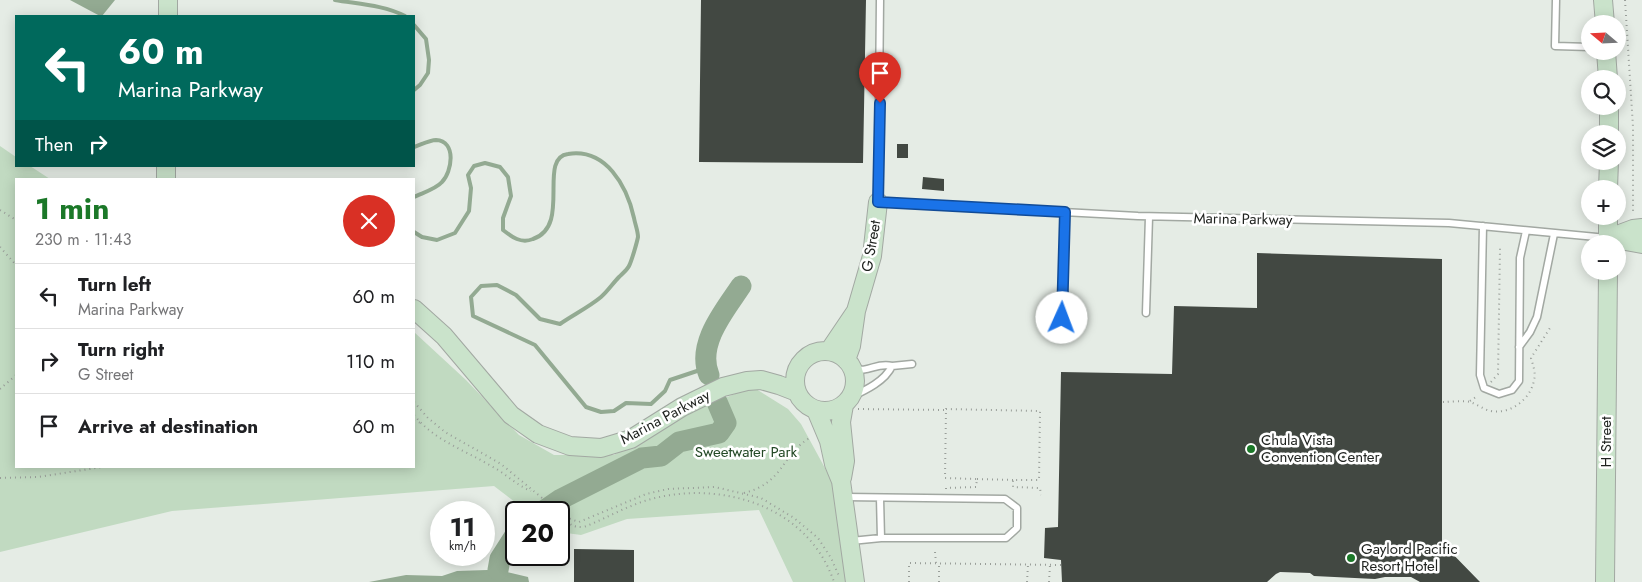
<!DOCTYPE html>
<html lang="en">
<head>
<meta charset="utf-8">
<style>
	:root { --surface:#fff; --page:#f6f6f6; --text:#202124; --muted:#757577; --line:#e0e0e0; --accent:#1b7828 }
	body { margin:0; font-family:Jost,sans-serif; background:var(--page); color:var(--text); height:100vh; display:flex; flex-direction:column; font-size:19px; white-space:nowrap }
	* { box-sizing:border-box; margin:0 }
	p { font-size:16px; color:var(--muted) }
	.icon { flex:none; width:28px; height:28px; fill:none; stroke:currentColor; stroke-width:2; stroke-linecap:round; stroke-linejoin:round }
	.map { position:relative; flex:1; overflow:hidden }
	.sheet { position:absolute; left:15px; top:178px; width:400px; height:290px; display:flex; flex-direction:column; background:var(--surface); border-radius:0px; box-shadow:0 2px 12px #0003 }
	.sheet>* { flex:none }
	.guide { position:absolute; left:15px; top:15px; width:400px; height:152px; border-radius:0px; box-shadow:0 2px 12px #0003; background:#00695c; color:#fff; overflow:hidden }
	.needle { width:32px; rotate:289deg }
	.controls { position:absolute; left:1581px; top:15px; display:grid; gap:10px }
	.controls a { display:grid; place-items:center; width:45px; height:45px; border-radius:50%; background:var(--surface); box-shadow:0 2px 12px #0003; font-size:25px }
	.speed { position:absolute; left:430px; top:501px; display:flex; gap:10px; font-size:25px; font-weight:700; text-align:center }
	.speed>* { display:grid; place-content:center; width:65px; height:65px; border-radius:50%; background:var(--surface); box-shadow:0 2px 12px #0003; line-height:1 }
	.speed small { font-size:12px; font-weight:400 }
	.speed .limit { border:2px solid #111; border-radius:8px; background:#fff; color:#111 }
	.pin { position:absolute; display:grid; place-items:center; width:42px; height:42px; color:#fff; margin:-51px -21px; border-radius:50% 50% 50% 0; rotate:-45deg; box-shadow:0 0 5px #0007 }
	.pin .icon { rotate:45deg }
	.me { position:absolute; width:55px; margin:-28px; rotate:2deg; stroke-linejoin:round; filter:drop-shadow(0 0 4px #0008) }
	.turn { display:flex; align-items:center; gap:18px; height:105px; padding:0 20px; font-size:22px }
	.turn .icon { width:65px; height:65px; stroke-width:2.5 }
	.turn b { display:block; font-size:35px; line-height:42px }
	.then { display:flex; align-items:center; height:48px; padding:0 20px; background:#0003; gap:10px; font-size:19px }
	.round { display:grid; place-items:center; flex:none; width:52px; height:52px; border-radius:26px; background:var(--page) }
	.headline { display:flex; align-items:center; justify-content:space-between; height:85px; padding:0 20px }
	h1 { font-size:30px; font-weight:700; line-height:38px; color:var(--accent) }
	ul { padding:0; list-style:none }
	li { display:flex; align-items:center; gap:15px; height:65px; padding:0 20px; border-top:1px solid var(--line) }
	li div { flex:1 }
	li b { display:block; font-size:19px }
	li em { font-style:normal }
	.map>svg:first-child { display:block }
	.green { fill:#c1dac1 }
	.water { fill:#93aa92 }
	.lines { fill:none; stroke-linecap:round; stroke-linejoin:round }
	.stream { stroke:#93aa92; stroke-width:4 }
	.river { stroke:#93aa92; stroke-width:21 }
	.building { fill:#424842 }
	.lane-casing { stroke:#a2a8a2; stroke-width:9 }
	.secondary-casing { stroke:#a2a8a2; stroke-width:20 }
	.path { stroke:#999e99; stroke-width:2; stroke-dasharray:1 4; stroke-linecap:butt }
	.lane { stroke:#fff; stroke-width:6 }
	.secondary { stroke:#cae3cb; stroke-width:18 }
	.route-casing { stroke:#114b97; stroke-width:12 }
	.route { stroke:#1a73e8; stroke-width:9 }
	.poi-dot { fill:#1b7828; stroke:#fff; stroke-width:2 }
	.labels { text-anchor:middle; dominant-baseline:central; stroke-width:5; stroke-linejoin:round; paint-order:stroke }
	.street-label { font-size:15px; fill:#1f221f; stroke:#fff }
	.poi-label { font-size:15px; fill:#1f221f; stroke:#fff; text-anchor:start }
	.park-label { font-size:15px; fill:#244926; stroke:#fff }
</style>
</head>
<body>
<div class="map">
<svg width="1642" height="582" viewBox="0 0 1642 582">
	<rect width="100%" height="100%" fill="#e5ece5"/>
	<path class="green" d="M0 146 16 157V166H30L50 179H16V466H414V332L466 380 519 435 554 455H614L680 415 753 387 788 409 801 424 832 481 851 582H793L759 510 627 519 581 535 559 532V512H528L494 486 172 511 0 552Z"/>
	<path class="water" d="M70 0H115L102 16H100Z
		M487 570 503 571 528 577 529 582H369L406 575 442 576 457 571Z"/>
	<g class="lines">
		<path class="stream" d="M335 0C358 4 384 5 405 16
			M414 25 426 39 429 60 428 73 420 85 414 90
			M414 147C420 145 430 140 436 140 457 141 452 172 442 182 436 189 422 193 414 197
			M414 232 422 237 437 240 455 233 469 211 471 188 468 175 474 166 485 163 500 167 508 177 511 196 503 218V230C512 237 521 244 533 239 572 226 537 158 568 154 606 148 627 186 634 218 635 224 638 231 638 237 637 242 632 260 629 266 627 270 622 274 619 277 613 283 608 291 601 297 589 307 573 315 560 324L540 319 516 295 497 285 481 286 471 297 473 316 535 345 586 407 601 412 614 411 626 403 651 404 665 391 670 380 706 368"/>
		<path class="river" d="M709 375C696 344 725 310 741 286
			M542 512 561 499 642 458 661 456 679 442 719 433 726 423 717 402
			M498 570 500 559 516 534"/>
	</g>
	<path class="building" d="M701 0H866L863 163 699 162Z
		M897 144H908V158H897Z
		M923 177 944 179V191L922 189Z
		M1257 253 1442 259V543L1480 582H1420L1411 577H1385L1375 579 1314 576 1310 573 1280 572 1276 574 1267 582H1062L1061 560 1044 558 1045 528 1058 527 1061 372 1172 374 1174 306 1257 308Z
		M574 549 634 550V582H574Z"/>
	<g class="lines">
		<defs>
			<path id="lane" d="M880 0 878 202 1138 216 1449 223 1607 238
				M1556 0 1555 46 1590 47
				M1483 226 1480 375 1484 388 1499 394 1512 390 1519 381 1520 258 1526 231
				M1146 313 1149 217
				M1062 318 1065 212
				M1519 347 1530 332 1537 317 1554 234
				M892 366 912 364
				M851 397C866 390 885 381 892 366 875 362 869 374 852 368
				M845 497 1005 499 1017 508V528L1006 538H881L851 541
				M880 498 881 538"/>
			<path id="secondary" d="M1603 0 1605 24
				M168 16V0
				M1606 51 1608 79
				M1609 134V106
				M166 179V166
				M1608 189 1609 161
				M1608 216V244
				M1609 238 1633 229 1642 228
				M1609 238 1642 244
				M414 309 444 336 511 415 538 434 570 446 601 448 631 439 682 407 723 387 747 381 761 380 779 385 797 392
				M856 311 872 256 878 202
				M829 351 856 311 851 346 846 360
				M795 381a30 30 0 1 1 60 0a30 30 0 1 1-60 0Z
				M816 410 829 441 834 464 841 481 855 582
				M842 478 845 461 841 422 844 405
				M1605 582 1608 271"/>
		</defs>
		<use href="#lane" class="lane-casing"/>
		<use href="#secondary" class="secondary-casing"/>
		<path class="path" d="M1625 0 1633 127V214
			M0 210 16 220
			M0 247 16 265
			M1491 382 1498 374 1500 248
			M0 389 16 375
			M1470 401 1476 397
			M414 402 428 418 445 432 501 464 565 517C570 526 573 527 584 527 607 518 630 504 655 498 726 481 809 508 834 582
			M1443 402C1451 402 1462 400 1470 402 1477 404 1484 410 1491 411 1510 415 1531 399 1534 380 1536 373 1533 365 1531 358L1550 328
			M858 409 945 410
			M414 415C435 441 463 449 491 466 505 473 516 485 531 491
			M414 421 421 423
			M0 478 38 477 109 466
			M977 479 1013 480
			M946 489V488L976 487 977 479 945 478 946 409 1040 411 1039 480H1013V487L1040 488 1041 495
			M744 493C784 483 781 455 811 437
			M565 517 579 522 646 494 668 489 715 487 761 498 794 518 818 538 831 558 839 576
			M935 552 936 563
			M909 582V563L1062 565
			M939 582V564
			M1027 582 1028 565
			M1049 582 1050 565"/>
		<use href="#lane" class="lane"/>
		<use href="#secondary" class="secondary"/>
	</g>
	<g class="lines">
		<defs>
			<path id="route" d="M880 103 878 202 1065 212 1062 318"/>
		</defs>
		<use href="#route" class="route-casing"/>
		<use href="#route" class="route"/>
	</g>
	<g class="poi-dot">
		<circle cx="1251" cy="449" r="5"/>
		<circle cx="1351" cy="558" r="5"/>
	</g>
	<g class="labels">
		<g class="street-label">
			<text transform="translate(1243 219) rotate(1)">Marina Parkway</text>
			<text transform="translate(871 246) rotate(-80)">G Street</text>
			<text transform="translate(665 417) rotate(-28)">Marina Parkway</text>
			<text transform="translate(1606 442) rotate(-90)">H Street</text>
		</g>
		<g class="poi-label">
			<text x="1261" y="440">Chula Vista<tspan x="1261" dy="17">Convention Center</tspan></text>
			<text x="1361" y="549">Gaylord Pacific<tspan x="1361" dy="17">Resort Hotel</tspan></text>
		</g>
		<g class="park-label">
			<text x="746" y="452">Sweetwater Park</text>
		</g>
	</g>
</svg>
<div class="controls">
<a><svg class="needle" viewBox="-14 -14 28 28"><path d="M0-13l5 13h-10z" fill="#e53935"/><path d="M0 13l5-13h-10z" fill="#757577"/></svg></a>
<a><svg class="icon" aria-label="search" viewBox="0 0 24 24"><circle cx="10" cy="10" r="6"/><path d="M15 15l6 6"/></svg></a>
<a><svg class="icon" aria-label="layers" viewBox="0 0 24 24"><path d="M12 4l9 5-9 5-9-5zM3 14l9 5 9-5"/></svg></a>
<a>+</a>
<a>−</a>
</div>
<div class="speed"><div>11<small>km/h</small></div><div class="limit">20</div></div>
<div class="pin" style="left:880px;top:103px;background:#d93025"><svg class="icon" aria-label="arrive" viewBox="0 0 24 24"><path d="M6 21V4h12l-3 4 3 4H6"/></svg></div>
<svg class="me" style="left:1062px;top:318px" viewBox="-20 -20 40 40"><circle r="19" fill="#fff"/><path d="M0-13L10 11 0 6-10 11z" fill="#1a73e8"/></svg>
<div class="guide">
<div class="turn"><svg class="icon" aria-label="left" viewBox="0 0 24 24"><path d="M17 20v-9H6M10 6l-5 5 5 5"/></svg><div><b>60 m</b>Marina Parkway</div></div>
<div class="then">Then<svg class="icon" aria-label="right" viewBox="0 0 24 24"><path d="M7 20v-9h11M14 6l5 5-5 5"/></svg></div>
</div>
<section class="sheet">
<div class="headline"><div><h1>1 min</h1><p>230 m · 11:43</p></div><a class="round" style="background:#d93025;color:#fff"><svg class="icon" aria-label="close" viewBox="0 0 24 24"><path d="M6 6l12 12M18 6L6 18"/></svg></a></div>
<ul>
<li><svg class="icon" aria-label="left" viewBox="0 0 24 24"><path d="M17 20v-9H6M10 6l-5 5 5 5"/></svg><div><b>Turn left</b><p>Marina Parkway</p></div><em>60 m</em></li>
<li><svg class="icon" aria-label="right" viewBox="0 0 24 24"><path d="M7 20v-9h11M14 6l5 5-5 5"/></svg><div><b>Turn right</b><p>G Street</p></div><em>110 m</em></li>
<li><svg class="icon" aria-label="arrive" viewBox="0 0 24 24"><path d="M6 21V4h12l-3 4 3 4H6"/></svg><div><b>Arrive at destination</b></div><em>60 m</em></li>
</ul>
</section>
</div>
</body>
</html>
